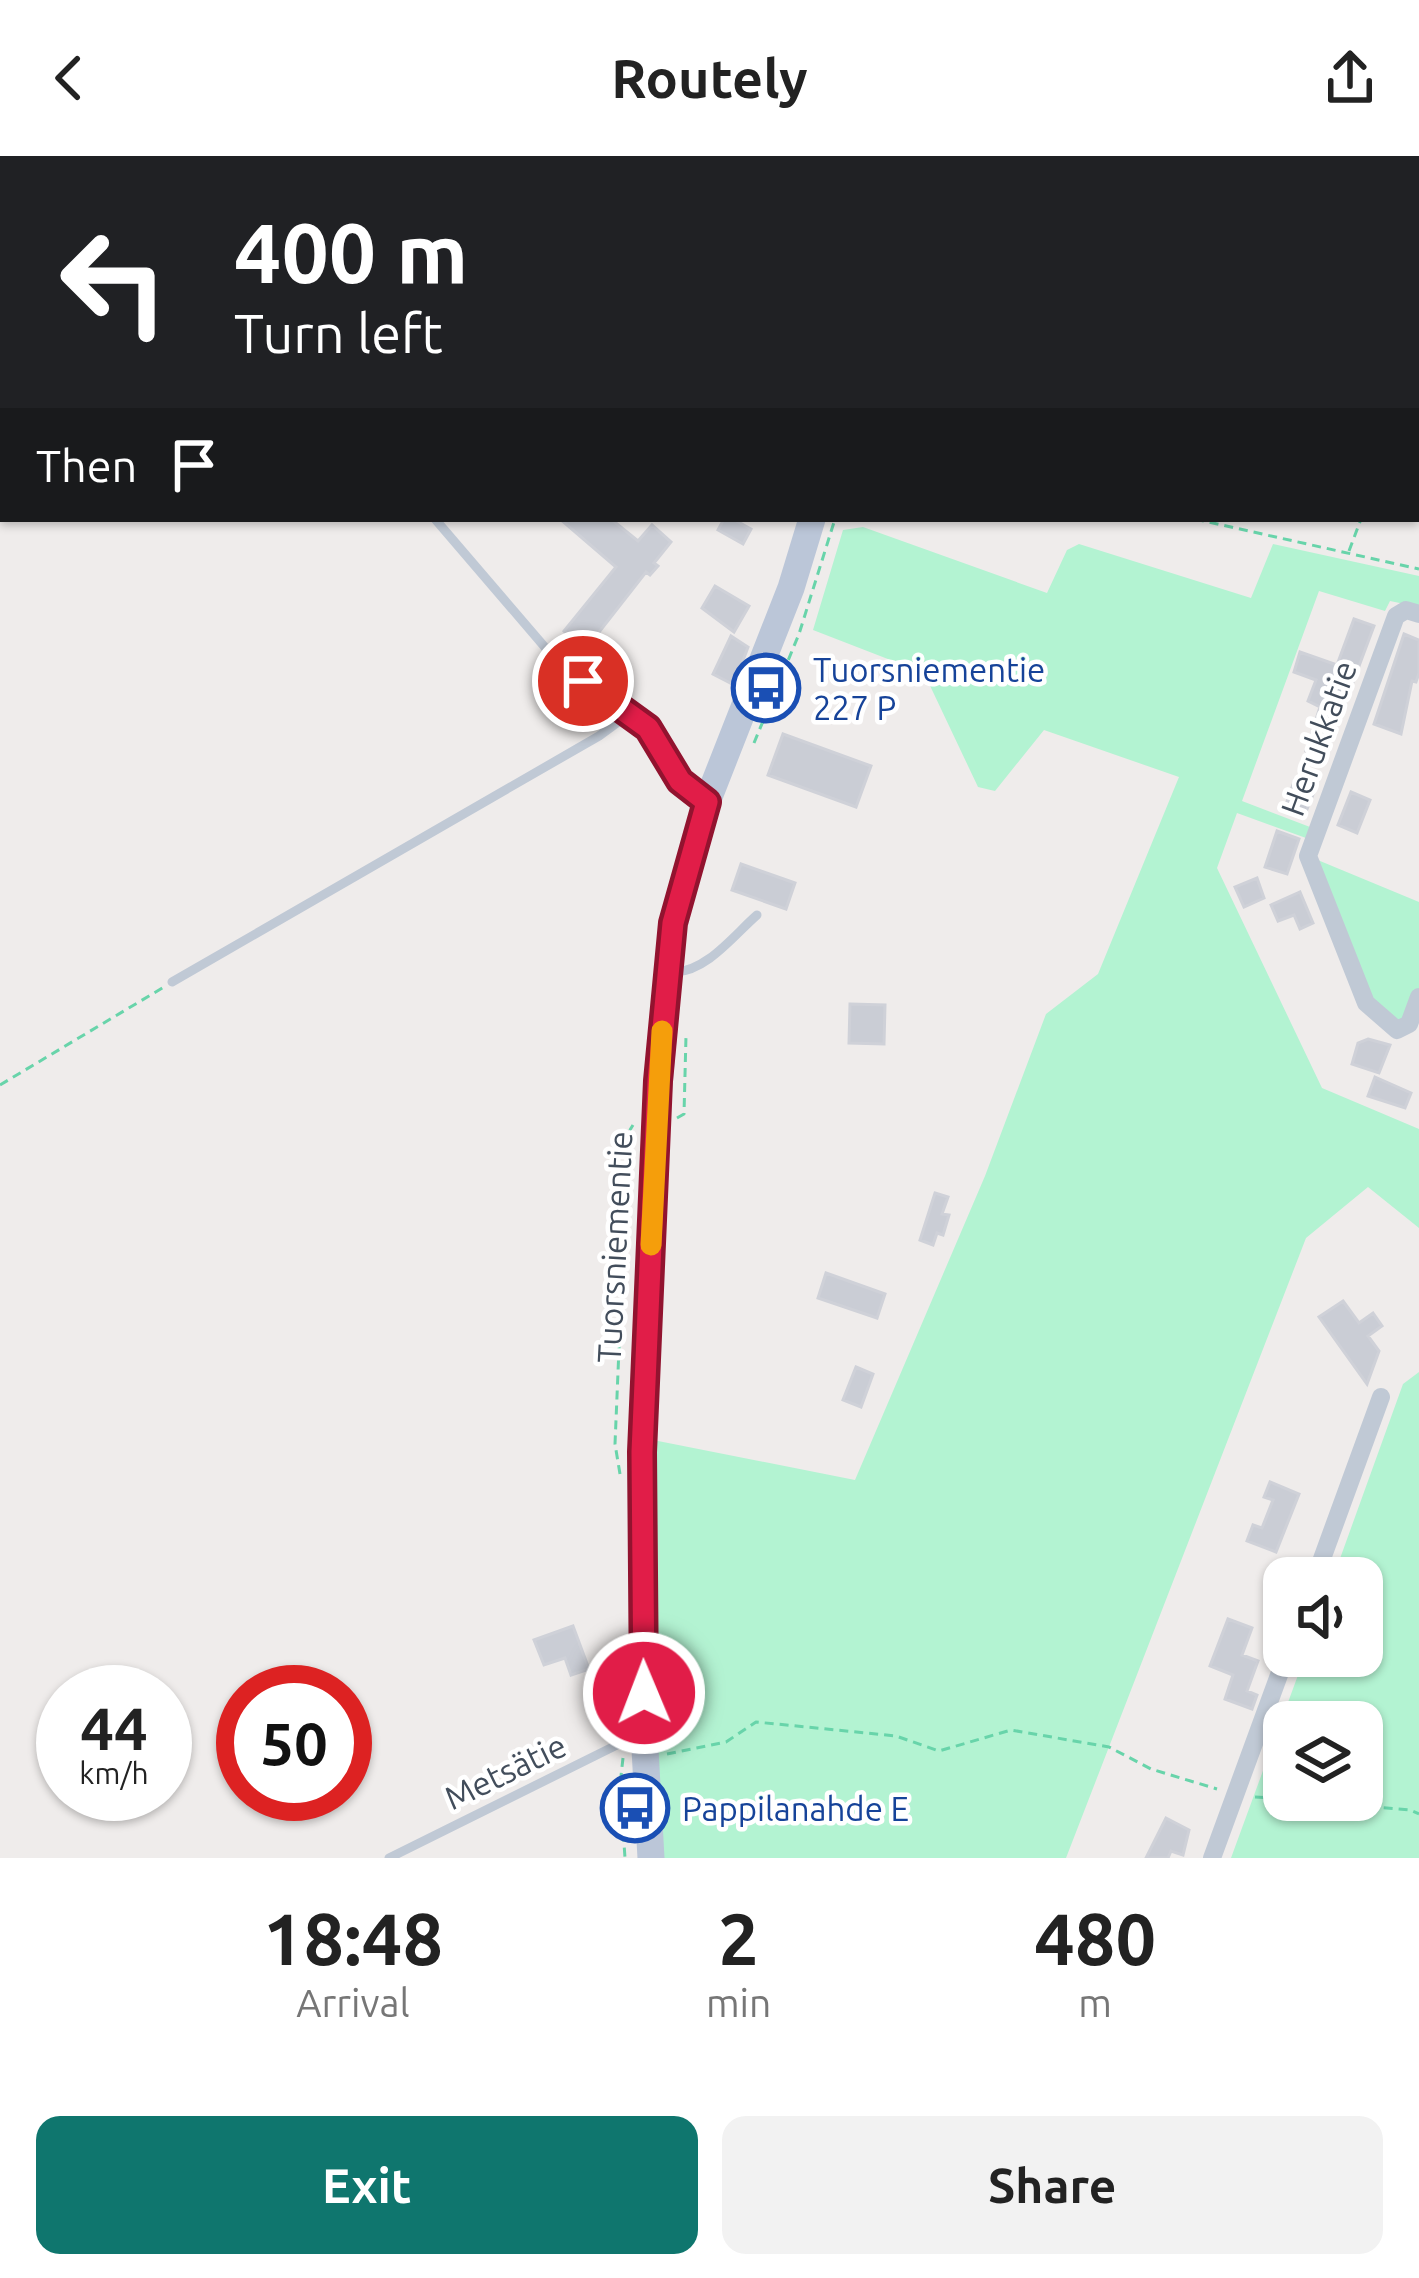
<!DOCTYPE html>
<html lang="en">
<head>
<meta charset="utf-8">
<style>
	:root { --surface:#fff; --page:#f2f2f2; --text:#222; --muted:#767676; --accent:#0f766e }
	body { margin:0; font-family:Ubuntu,sans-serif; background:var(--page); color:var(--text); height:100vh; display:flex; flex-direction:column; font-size:45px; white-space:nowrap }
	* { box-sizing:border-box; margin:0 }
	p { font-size:39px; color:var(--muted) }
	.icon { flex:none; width:66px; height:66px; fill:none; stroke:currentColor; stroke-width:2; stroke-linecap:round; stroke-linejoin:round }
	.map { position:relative; height:1702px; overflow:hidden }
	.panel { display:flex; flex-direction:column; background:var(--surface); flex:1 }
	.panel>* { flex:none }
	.banner { position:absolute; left:0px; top:0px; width:1419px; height:366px; box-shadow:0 3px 9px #0004; background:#202124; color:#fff; overflow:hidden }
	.controls { position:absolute; left:1263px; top:1401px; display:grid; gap:24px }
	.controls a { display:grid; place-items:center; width:120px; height:120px; border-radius:24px; background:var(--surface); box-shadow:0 3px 9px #0004; font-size:60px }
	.speed { position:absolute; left:36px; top:1509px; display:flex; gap:24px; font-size:60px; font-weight:700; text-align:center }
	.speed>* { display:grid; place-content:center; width:156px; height:156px; border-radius:50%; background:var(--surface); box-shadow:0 3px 9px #0004; line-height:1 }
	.speed small { font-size:30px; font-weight:400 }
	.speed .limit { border:18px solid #d22; background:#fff; color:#111 }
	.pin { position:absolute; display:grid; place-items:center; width:102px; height:102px; color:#fff; margin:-51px; border:6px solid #fff; border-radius:50%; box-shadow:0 3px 12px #0007 }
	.me { position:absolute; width:132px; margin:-66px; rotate:359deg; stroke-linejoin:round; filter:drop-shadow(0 0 9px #0008) }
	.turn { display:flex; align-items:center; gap:42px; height:252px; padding:0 36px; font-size:54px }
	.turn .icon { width:156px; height:156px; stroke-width:2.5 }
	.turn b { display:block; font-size:84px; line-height:102px }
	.then { display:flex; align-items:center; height:114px; padding:0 36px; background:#0003; gap:24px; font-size:45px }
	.eta { display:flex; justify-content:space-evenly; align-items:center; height:204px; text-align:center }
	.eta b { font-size:72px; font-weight:700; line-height:84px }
	.primary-button { display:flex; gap:24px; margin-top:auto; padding:24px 36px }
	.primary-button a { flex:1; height:138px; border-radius:24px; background:var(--accent); color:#fff; font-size:48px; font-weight:700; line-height:138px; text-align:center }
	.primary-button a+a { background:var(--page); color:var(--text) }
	header { display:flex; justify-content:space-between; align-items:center; height:156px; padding:0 36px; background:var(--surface); font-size:54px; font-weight:700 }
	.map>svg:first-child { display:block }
	.green { fill:#b3f3d2; fill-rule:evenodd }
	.building { fill:#cacdd5; stroke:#cfd1d8; stroke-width:3 }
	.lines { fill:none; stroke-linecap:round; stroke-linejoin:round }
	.path { stroke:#68d4aa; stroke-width:3; stroke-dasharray:9 6; stroke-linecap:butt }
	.lane { stroke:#c0c9d5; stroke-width:9 }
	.street { stroke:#c0c9d5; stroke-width:18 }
	.secondary { stroke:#bbc6d8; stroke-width:27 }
	.route-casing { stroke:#92132f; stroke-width:30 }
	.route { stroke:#e11d48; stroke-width:21 }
	.slow { stroke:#f59e0b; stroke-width:21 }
	.labels { text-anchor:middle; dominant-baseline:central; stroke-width:9; stroke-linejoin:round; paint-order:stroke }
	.transit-label { font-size:33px; fill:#164399; stroke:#fff; text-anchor:start }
	.street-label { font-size:33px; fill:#424d5b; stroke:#fff }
</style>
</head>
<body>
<header><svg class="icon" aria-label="back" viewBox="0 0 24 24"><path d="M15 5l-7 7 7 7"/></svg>Routely<svg class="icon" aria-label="share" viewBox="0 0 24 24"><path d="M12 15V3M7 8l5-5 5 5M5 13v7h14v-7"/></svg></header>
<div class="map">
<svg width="1419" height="1702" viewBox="0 0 1419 1702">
	<rect width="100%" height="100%" fill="#efeceb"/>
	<path class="green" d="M863 371 1047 437 1067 394 1079 388 1251 442 1273 388 1419 420V451L1390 445 1385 455 1319 435 1242 645 1310 671 1306 682 1237 657 1217 712 1322 932 1419 973V1072L1368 1031 1306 1082 1066 1702H660L650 1476 653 1284 855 1324 985 1020 1046 858 1098 818 1179 621 1044 574 995 635 978 631 924 517 813 474 843 374Z
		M1308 700 1419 746V841L1409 868 1375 859Z
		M1419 1216V1702H1231L1305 1500H1362V1422H1333L1403 1228ZM1362 1566V1644H1284V1566Z"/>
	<path class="building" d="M560 363H611L638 385 652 369 671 386 654 407 658 410 650 419 646 416 585 494 564 475 616 411Z
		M724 363H733L751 373 743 388 718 374Z
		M715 430 749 450 734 476 702 452Z
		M1354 463 1374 470 1325 601 1306 595 1320 551 1308 545 1316 524 1294 516 1300 496 1337 509Z
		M1404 478 1419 484V517L1416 526 1412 525 1401 578 1374 568Z
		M731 480 748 491 734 529 713 518Z
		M589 494 615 514 605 528 578 507Z
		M783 578 871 610 856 651 768 619Z
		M1295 623 1316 631 1305 658 1285 651Z
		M1351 636 1370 644 1357 677 1338 669Z
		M1277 675 1299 683 1287 718 1265 711Z
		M741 708 795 727 786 753 732 734Z
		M1257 722 1264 742 1244 751 1235 731Z
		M1300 736 1313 767 1300 773 1294 759 1278 765 1271 749Z
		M850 848 885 849 884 888 849 887Z
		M1368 883 1390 889 1379 917 1352 908 1358 887Z
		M1375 921 1411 937 1405 952 1368 940Z
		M935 1037 948 1041 942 1058 949 1059 943 1079 937 1077 933 1089 920 1084Z
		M826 1117 885 1138 877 1162 818 1142Z
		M1343 1145 1359 1167 1373 1157 1382 1170 1368 1180 1379 1195 1367 1228 1319 1161Z
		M856 1211 873 1218 861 1251 843 1244Z
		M1270 1326 1299 1338 1276 1396 1247 1385 1253 1369 1262 1372 1273 1344 1264 1341Z
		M1228 1463 1252 1472 1242 1499 1258 1505 1247 1535 1257 1539 1252 1553 1225 1543 1233 1519 1210 1510Z
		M573 1470 589 1513 571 1519 565 1502 544 1509 534 1484Z
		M1166 1662 1189 1674 1183 1699 1171 1695 1168 1702H1146Z"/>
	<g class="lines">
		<path class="path" d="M1026 0V3
			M1416 181 1419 176
			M1416 279 1419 281
			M1416 333 1419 332
			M1195 363 1419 413
			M1349 395 1361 363
			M754 587 799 478 835 363
			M0 929 164 831
			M677 962 684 958 686 880
			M620 1318 615 1288 628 977 633 969
			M667 1598 726 1586 756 1566 896 1580 939 1595 1011 1574 1109 1591 1151 1613 1217 1633
			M623 1602 620 1629 625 1702
			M1255 1641 1284 1643
			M1294 1644 1410 1654 1419 1658"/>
		<path class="lane" d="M675 816C707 815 734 779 757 759
			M172 826 599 580 629 558 549 496 435 363
			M389 1702 639 1578"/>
		<path class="street" d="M247 0 248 3
			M1347 0 1351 3
			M1416 59 1419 62
			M1419 458 1406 454 1396 460 1308 700 1366 847 1397 874 1409 868 1419 841
			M629 558C663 575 668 622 707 646
			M1315 1422 1381 1241
			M1212 1702 1286 1500"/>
		<path class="secondary" d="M888 3 889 0
			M651 1702 644 1575 642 1296 656 965 673 767 707 646 791 432 812 363"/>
	</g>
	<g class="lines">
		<defs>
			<path id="route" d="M583 525 648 572 680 625 707 646 673 767 658 925 642 1296 644 1537"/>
		</defs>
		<use href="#route" class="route-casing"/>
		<use href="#route" class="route"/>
		<path class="slow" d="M651 1089 662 875"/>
	</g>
	<defs>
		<symbol id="bus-ring" viewBox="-11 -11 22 22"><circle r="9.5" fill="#fff" stroke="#1a4fb4" stroke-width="1.5"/><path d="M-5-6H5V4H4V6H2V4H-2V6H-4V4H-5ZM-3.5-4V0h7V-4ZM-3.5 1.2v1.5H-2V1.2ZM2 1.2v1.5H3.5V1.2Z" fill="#1a4fb4"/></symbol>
	</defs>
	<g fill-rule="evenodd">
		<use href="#bus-ring" x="728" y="494" width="76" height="76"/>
		<use href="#bus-ring" x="597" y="1614" width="76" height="76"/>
	</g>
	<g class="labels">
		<g class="transit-label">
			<text x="813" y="513">Tuorsniementie<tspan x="813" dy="38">227 P</tspan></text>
			<text x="682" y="1652">Pappilanahde E</text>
		</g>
		<g class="street-label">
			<text transform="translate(1318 582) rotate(-70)">Herukkatie</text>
			<text transform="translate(614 1091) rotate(-87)">Tuorsniementie</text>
			<text transform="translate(505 1615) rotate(-26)">Metsätie</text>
		</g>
	</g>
</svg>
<div class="controls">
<a><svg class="icon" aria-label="sound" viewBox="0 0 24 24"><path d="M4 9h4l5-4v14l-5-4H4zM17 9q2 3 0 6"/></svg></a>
<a><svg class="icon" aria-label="layers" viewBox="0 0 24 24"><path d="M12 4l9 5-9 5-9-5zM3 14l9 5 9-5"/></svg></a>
</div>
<div class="speed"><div>44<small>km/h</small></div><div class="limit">50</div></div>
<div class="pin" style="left:583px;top:525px;background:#d93025"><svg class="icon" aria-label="arrive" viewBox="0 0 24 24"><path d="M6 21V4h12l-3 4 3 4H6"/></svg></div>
<svg class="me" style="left:644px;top:1537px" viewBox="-20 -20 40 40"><circle r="17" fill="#e11d48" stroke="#fff" stroke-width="3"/><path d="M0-11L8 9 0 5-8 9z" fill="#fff"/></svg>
<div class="banner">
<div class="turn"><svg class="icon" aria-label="left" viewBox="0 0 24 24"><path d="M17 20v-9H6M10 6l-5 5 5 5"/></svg><div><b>400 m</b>Turn left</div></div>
<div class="then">Then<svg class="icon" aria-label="arrive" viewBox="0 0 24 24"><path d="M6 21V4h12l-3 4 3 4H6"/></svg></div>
</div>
</div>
<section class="panel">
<div class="eta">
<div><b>18:48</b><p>Arrival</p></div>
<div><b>2</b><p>min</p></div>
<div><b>480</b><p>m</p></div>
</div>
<div class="primary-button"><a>Exit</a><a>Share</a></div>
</section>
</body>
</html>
